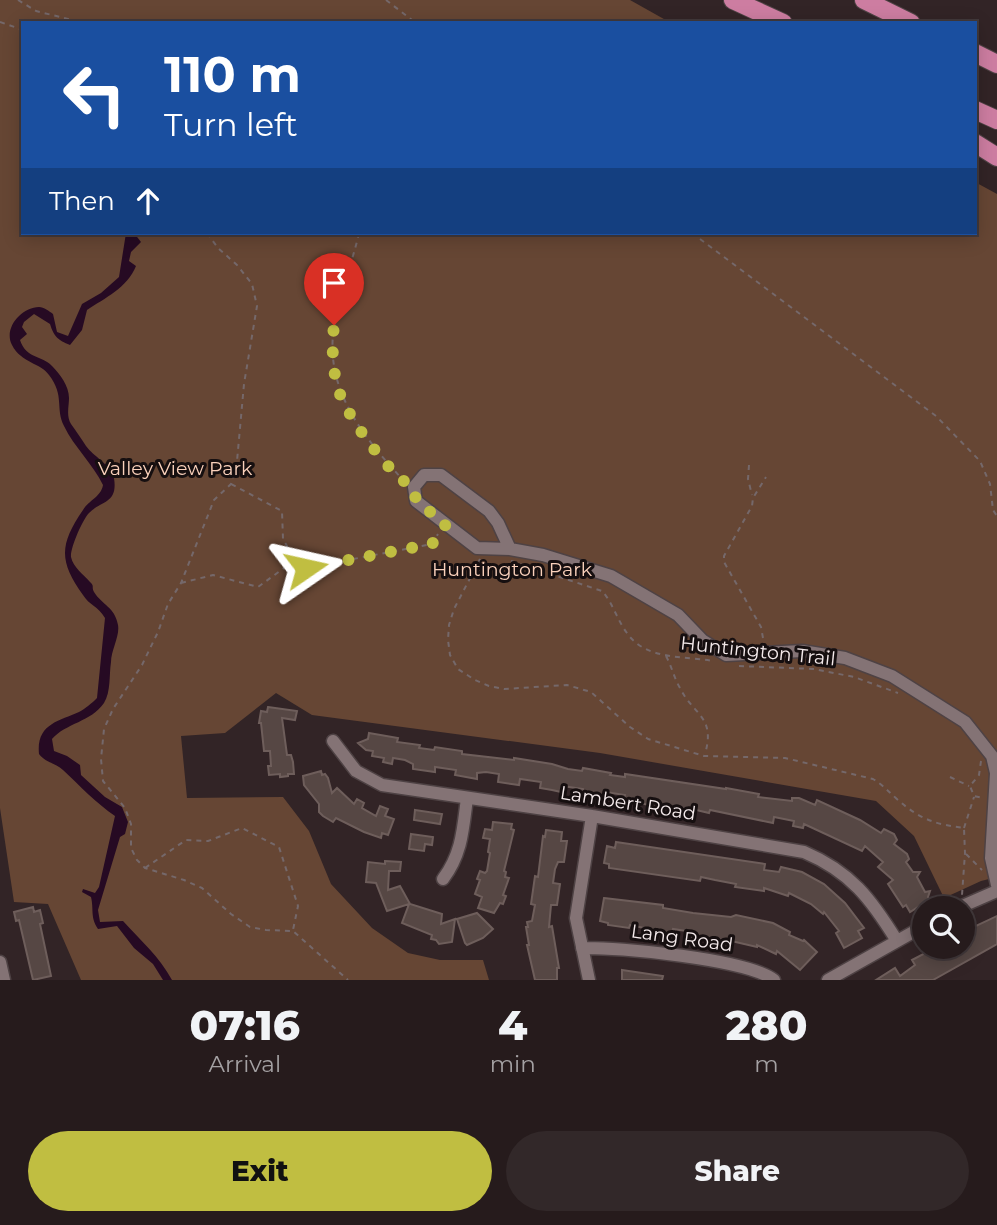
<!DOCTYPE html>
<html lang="en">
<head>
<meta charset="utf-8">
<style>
	:root { --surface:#261b1c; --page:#322829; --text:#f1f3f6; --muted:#a4a1a3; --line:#42393b; --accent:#c0be41 }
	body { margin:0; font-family:Montserrat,sans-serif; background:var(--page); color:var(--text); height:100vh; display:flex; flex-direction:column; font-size:26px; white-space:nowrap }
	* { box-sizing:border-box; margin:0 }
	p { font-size:23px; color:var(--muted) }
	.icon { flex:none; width:38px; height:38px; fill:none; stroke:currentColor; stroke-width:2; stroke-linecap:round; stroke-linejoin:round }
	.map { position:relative; height:980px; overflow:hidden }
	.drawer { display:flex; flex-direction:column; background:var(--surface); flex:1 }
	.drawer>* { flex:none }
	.guide { position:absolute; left:21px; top:21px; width:956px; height:214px; border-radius:0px; box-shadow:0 4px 18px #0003,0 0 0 2px var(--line); background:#1a4fa0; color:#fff; overflow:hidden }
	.buttons { position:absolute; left:912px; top:896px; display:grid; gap:14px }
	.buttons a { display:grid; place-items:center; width:63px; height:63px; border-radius:50%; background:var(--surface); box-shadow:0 4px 18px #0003,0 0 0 2px var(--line); font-size:35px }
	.pin { position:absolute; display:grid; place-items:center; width:60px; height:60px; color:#fff; margin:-72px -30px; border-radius:50% 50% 50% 0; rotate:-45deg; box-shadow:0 0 7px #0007 }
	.pin .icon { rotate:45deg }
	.me { position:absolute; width:77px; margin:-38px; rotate:79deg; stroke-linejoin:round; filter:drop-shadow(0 0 5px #0008) }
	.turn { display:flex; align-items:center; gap:24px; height:147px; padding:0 28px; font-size:32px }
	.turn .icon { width:91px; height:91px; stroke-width:2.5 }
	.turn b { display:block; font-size:49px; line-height:60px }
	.then { display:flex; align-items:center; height:66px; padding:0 28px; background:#0003; gap:14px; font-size:26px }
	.eta { display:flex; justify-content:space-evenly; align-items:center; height:119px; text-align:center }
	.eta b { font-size:42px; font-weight:800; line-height:49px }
	.button { display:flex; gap:14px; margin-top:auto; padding:14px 28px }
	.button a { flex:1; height:80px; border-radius:42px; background:var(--accent); color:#111; font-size:28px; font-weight:800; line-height:80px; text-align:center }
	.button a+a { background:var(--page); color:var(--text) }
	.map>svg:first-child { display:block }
	.green { fill:#664634 }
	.water { fill:#260a23 }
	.building { fill:#564744; stroke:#6e5e5b; stroke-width:2 }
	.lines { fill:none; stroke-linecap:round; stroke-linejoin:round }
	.minor-casing { stroke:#4e4244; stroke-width:15 }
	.highway-casing { stroke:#4e4244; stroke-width:20 }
	.path { stroke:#75686a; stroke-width:2; stroke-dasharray:5 5; stroke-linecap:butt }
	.minor { stroke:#847375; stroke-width:12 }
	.highway { stroke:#cd7da1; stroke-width:18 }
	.route { stroke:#c0be41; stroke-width:12; stroke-dasharray:0 21.6 }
	.labels { text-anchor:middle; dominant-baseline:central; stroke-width:6; stroke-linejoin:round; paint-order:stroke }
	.park-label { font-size:19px; fill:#fad1bb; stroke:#160f10 }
	.street-label { font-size:19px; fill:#f4eaeb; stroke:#160f10 }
</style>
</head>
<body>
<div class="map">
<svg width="997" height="980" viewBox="0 0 997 980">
	<rect width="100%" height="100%" fill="#322426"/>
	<path class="green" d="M0 0H630L671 23H23V233H975V182L997 194V877L981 881 944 898 914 836 876 801 600 753 312 715 276 693 225 733 181 736 187 798 283 797 309 831 331 884 372 928 408 953 440 960H483L489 980H81L48 904 14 902 0 808Z"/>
	<path class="water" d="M126 233H134L141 242 131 252 129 261 136 266C127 288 105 298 87 310L82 330 70 345C58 340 54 337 50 324L34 314 24 322 22 327 27 334 20 340C26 359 42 355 52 366 60 374 69 386 69 398 69 406 66 416 71 424 76 431 81 438 86 446 93 456 111 465 114 478 118 504 102 500 89 513 83 519 70 548 71 557 73 567 84 575 90 582 95 587 91 586 94 592 102 605 115 607 118 625 120 636 111 650 111 662 109 675 111 692 104 703 91 722 66 723 52 739L54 751 67 756 80 765 81 775 105 797 122 807 128 822 125 834 120 837 98 910 100 922 123 921C141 941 159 956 172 980H163L153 964 134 948 117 926 98 929C90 917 94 910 91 897L82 892 83 889 95 893 99 887 115 816C96 803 80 786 63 770 56 763 46 763 39 754 36 724 59 721 79 712 85 709 92 703 97 698L105 618C98 606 89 605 83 595 59 561 59 545 83 510 89 500 101 497 103 485 93 464 74 447 64 426 55 408 65 396 49 375 41 363 21 363 12 345 3 328 22 307 39 307 44 307 49 311 53 314L57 332 68 336 82 304 101 293 119 277Z"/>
	<path class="building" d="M268 707 297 711 295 720 282 718 287 755H291L293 762 294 774H288V776L280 777V774L269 775 268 766H271L270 751H264L261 723H259L261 711 267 712Z
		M369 733 398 738 397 742 420 745 419 748 434 750 435 747 462 751V754L514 760V758L552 764 568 769 582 771 583 768 611 773 610 775 625 777V774L726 789V788L759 794 758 797 792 801V798H799L815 805 817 800 860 820 881 833 884 829 894 834 897 840 894 844 907 854 909 859 906 862 913 872H920L917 877 925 892 930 891 928 897 929 900 910 912 906 905 903 907 888 884 893 880 878 867 883 862 865 846 862 851 804 824 803 828 793 826 794 821 774 817 773 823 710 810 709 813 688 808 676 809 624 801 625 795 605 792 604 798 582 794 583 789 562 786 561 792 552 790 540 788 541 782 520 779 519 785 498 782 499 774 486 772 477 773V779L455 775 456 770 435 767V772L413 769V764L405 760 393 758 392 764 383 762 384 758 372 756 373 751 366 750 358 743 368 739Z
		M321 771 322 775 325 774 328 778 332 793 337 788 354 804 357 799 364 803 362 808 376 816 380 806 388 809 385 816 394 819 388 835 382 833 381 838 364 832 336 818 333 822 323 816 319 812V804L304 785 303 776Z
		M415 810 442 814 440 824 414 820Z
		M493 822 512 824 511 829 514 830 504 871 506 872 505 877 509 878 503 895 506 896 503 904 500 903 494 913 478 908 482 897 475 894 480 880 477 879 480 871 485 873 487 871 490 853 488 852 490 839 483 838 485 829 492 830Z
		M546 830 562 832 561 841H567L564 862H558L555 869 553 883 560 884 557 905H551L549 927 552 926 559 968H557V980H535L527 945H529L526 927H528L527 922 532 921 535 905 531 904 535 876 538 877 543 836 545 837Z
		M411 834 433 837 432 845 425 844 424 851 409 849Z
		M616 842 765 864 764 870 779 872 781 867 802 872 824 884 845 903 864 928 858 931 862 938 844 948 836 933 839 931 824 912 823 914 811 904 789 893 788 896 764 888V891L735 887 736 884 715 880 701 877 700 881 609 868V864L604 863 607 846 615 848Z
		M385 861 401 862 400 871H389L388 890 400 886 410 904 442 914 441 924 455 919 452 942 439 944 436 940 431 939 432 935 402 923 409 904 387 911 376 883 366 882 368 862 385 864Z
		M604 898 663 905V908L693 913 731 917 736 915 773 923 790 932 789 935 803 941 804 940 817 952 800 970 777 951 776 954 757 945V947L727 940 692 937 693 932 673 929 672 934 630 925 629 928 608 925V923L600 921Z
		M33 907 34 912 40 910 43 923 40 924 51 976 33 980 19 920 16 921 14 912Z
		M477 913 493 929 483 938 467 945 465 943 457 919Z
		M997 916V944L933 980H876L895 968 900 976 915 965 912 960 929 951 932 956 942 953 946 947H962V940L966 939 963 932Z
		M622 970 663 976 662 980H622Z"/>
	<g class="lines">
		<defs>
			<path id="minor" d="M510 549 477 548 416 501 414 487 424 475H441L489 511 498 523 510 549 543 555 611 576 678 615 702 640 726 655 802 651 845 658 892 676 965 722 992 756 996 773 991 858 997 885
				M333 741 356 771 382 785 592 816 804 852C851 872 871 899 897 941
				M443 879C462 854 463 829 467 798
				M958 908 997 891
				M582 948C618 947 747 959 774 980
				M0 962 4 980
				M589 980 576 918 592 816
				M828 980 924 926"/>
			<path id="highway" d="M733 0 783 23
				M864 0 911 23
				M975 53 997 64
				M975 110 997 120
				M975 143 997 157"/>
		</defs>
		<use href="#minor" class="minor-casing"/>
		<use href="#highway" class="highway-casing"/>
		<path class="path" d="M18 0 36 11 84 23
			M386 0 416 23
			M0 22 23 30
			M207 233 218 248 237 265 252 284 257 306 244 384 237 461 231 484 214 500 181 583 168 604 158 632 142 665 113 709 104 729 101 759 103 781 125 808 131 824V848L137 860 145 868 184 880 202 888 231 914 250 927 266 930 293 931 348 980
			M359 233C352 264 339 295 334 327 324 390 364 438 405 482
			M692 233 936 416 980 461 990 484 993 510 997 516
			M749 465 748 479 752 495
			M480 559 454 609 449 625 448 640 450 655 458 669 475 680 489 686 504 689 567 685 591 692 630 727 648 739 704 756 785 758 873 779C883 785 889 792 898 800 921 820 935 824 964 828L965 853 962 895
			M296 561 306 568 432 544 438 534
			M511 561 602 591C613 603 617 620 627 633 645 660 684 656 713 661
			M181 583 213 575 258 587 295 560 283 539 282 511 231 484
			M763 638 761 627 724 562V556L752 506 753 498 766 477
			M666 656C672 667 674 678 680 688 693 715 716 716 705 754
			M739 666 814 669 854 677 898 693
			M981 761 979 775 970 786 974 796 983 798
			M950 777 969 786
			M964 828 974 797
			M966 854 982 870
			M145 868 186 840 208 841 242 828 279 847 298 906 293 930"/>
		<use href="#minor" class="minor"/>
		<use href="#highway" class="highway"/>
	</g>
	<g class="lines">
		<path class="route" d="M306 568 432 544 446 524 416 501 414 488C389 475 343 412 337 385 332 364 332 346 334 325"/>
	</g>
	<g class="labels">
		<g class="park-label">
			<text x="175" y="468">Valley View Park</text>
			<text x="512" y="569">Huntington Park</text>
		</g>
		<g class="street-label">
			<text transform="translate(758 651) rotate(6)">Huntington Trail</text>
			<text transform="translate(628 803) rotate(9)">Lambert Road</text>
			<text transform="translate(682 938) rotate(8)">Lang Road</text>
		</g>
	</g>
</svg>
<div class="buttons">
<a><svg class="icon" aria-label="search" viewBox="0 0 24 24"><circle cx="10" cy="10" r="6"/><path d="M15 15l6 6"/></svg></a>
</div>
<div class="pin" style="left:334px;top:325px;background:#d93025"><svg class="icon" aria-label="arrive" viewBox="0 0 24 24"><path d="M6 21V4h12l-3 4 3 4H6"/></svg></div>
<svg class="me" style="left:306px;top:568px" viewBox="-20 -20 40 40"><path d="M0-17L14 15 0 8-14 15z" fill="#c0be41" stroke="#fff" stroke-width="4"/></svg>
<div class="guide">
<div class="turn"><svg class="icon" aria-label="left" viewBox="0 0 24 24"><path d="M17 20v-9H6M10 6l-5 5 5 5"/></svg><div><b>110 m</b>Turn left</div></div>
<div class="then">Then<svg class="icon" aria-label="ahead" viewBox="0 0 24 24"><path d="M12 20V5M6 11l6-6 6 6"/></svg></div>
</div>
</div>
<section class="drawer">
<div class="eta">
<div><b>07:16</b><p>Arrival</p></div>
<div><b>4</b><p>min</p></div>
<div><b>280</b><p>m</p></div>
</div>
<div class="button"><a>Exit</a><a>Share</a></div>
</section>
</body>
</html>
